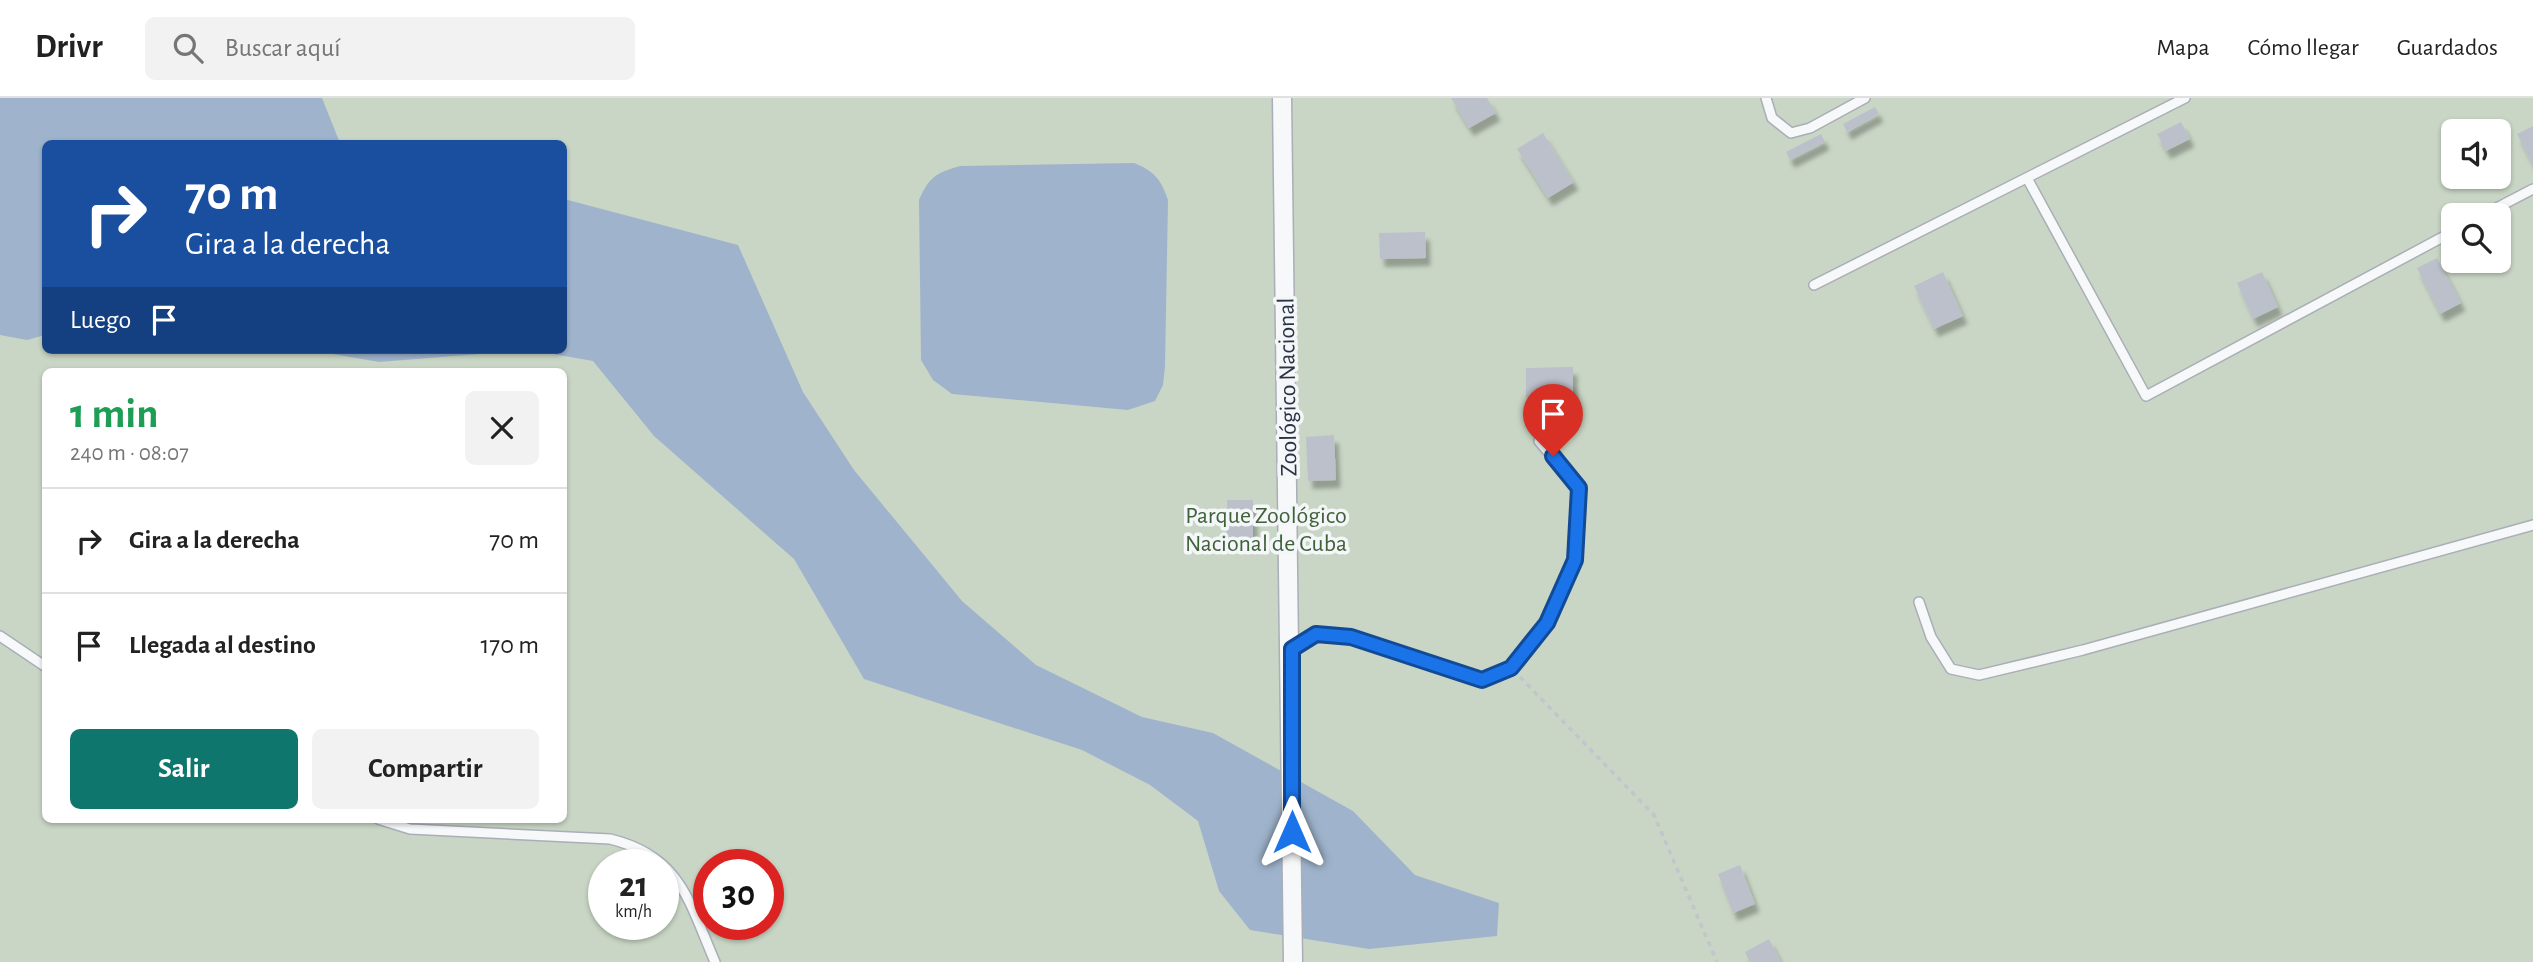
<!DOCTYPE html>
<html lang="es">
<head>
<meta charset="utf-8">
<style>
	:root { --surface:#fff; --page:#f2f2f2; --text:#222; --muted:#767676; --line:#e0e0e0; --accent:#0f766e }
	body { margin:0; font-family:"Alegreya Sans",sans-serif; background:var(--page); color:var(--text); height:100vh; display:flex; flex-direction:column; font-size:26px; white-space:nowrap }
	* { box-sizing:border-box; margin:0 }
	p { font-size:23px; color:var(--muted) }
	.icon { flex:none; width:38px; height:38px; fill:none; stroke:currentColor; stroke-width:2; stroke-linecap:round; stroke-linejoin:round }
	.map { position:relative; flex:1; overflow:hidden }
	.sheet { position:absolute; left:42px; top:270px; width:525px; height:455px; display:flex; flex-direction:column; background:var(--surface); border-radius:10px; box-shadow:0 2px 5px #0004 }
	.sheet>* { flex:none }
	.banner { position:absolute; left:42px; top:42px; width:525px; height:214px; border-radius:10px; box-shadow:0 2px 5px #0004; background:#1a4fa0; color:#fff; overflow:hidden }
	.fabs { position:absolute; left:2441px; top:21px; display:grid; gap:14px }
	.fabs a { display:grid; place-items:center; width:70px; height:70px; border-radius:10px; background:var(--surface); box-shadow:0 2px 5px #0004; font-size:35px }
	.speed { position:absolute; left:588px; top:751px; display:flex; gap:14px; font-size:35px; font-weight:700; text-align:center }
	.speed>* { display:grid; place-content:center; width:91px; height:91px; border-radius:50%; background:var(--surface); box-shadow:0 2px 5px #0004; line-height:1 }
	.speed small { font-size:18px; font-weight:400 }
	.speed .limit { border:10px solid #d22; background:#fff; color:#111 }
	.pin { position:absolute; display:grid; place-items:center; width:60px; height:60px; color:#fff; margin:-72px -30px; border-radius:50% 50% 50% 0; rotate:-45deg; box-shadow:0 0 7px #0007 }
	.pin .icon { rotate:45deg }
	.me { position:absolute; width:77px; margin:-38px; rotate:0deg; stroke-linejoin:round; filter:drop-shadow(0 0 5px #0008) }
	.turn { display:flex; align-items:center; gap:24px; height:147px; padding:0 28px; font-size:32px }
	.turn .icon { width:91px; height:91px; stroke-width:2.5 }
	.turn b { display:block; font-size:49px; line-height:60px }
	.then { display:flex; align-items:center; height:66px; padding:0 28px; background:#0003; gap:14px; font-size:26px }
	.round { display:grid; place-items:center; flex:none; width:74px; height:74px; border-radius:10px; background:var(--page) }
	.overview { display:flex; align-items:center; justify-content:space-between; height:119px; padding:0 28px }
	h1 { font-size:42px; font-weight:700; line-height:52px; color:#1e9e55 }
	.action { display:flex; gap:14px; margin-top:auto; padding:14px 28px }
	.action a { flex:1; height:80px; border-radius:10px; background:var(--accent); color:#fff; font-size:28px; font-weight:700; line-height:80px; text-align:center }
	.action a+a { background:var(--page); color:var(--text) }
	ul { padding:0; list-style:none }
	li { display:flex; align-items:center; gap:21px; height:105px; padding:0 28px; border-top:2px solid var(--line) }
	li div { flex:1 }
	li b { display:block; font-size:26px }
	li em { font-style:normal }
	header { display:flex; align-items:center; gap:42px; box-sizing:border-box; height:98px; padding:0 35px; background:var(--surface); border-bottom:2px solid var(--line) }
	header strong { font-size:33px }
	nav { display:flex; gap:38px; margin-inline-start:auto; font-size:24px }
	.search { width:490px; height:63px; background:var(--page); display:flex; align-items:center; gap:18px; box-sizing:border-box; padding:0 24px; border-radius:10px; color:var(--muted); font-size:26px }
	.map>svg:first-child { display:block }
	.green { fill:#c9d6c5; fill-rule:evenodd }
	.water { fill:#9fb4cc }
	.building { fill:#bbc0ca; filter:url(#shadow) }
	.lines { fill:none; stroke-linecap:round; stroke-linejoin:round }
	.service-casing { stroke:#a9aeb7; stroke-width:12 }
	.minor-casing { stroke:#a9aeb7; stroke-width:21 }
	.path { stroke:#c2c5cb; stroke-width:3.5; stroke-dasharray:5 5; stroke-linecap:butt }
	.service { stroke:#f7f8fa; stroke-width:9 }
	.minor { stroke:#f7f8fa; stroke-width:18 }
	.route-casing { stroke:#114b97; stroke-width:18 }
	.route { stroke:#1a73e8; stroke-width:12 }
	.labels { text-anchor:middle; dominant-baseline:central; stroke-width:7; stroke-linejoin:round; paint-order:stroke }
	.street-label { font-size:24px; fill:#2b3445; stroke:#f4f6f9 }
	.park-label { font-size:24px; fill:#3f6138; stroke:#f4f6f9 }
</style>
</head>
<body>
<header>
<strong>Drivr</strong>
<div class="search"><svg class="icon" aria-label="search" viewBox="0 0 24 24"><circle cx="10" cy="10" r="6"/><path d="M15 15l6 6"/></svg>Buscar aquí</div>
<nav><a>Mapa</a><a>Cómo llegar</a><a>Guardados</a></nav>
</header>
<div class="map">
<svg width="2533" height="864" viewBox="0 0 2533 864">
	<defs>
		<filter id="shadow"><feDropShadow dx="4.5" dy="8" stdDeviation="2" flood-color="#0004"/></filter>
	</defs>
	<rect width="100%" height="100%" fill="#e4e7ec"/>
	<path class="green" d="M0 0H2533V864H0ZM2454 33H2499V79H2454ZM46 46H564V252H46ZM2454 117H2499V163H2454ZM46 273H564V721H46ZM604 766H663V826H604ZM709 766H768V826H709Z"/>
	<path class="water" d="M0 0H322L340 45 46 46 45 237 27 242 0 237Z
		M1134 65C1154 73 1161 81 1168 102L1165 268 1163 287 1155 303 1128 312 952 296 933 282 921 262 919 102C929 79 936 75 960 68Z
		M564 101 738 147 803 294 854 372 962 503 1036 567 1142 619 1213 635 1353 713 1415 777 1499 805 1497 838 1369 851 1250 832 1219 793 1198 723 1150 687 1082 652 864 581 794 461 654 338 593 263 530 252 379 264 310 252H564Z"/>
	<path class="building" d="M1451 0H1487L1496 15 1469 30Z
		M1875 9 1879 16 1847 34 1843 26Z
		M2181 24 2190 41 2166 53 2157 36Z
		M2533 28V67L2517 36Z
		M1543 35 1574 84 1548 100 1517 51Z
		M1821 36 1825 44 1790 62 1786 54Z
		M1425 134 1426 160 1380 161 1379 135Z
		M2437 160 2461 205 2440 216 2417 170Z
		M1943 174 1963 218 1934 231 1914 188Z
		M2262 174 2278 209 2253 221 2237 185Z
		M1573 269V299L1526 300V270Z
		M1334 337 1336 382 1308 383 1306 339Z
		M1227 402H1253V445H1227Z
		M1740 767 1755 806 1733 815 1718 776Z
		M1769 841 1781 864H1750L1745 854Z"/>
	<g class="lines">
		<defs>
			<path id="service" d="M1766 0 1772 20 1791 35 1810 30 1865 0
				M2027 80 2146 298 2454 133
				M2483 117 2533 91
				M1814 187 2185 0
				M1919 504 1931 539 1951 571 1979 577 2083 552 2533 427
				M0 538 46 569
				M1292 551 1316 536 1351 539 1482 582 1511 570 1547 525 1575 462 1579 390 1539 343
				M378 721 410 731 610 741C681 758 689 804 715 864"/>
			<path id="minor" d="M1282 0 1293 864"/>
		</defs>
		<use href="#service" class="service-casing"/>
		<use href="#minor" class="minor-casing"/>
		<path class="path" d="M1520 579 1654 717 1717 864"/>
		<use href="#service" class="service"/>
		<use href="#minor" class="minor"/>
	</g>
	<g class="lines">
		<defs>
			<path id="route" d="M1292 734V551L1316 536 1351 539 1482 582 1511 570 1547 525 1575 462 1579 390 1553 358"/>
		</defs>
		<use href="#route" class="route-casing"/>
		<use href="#route" class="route"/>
	</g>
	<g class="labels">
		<g class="street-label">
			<text transform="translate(1288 289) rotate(-91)">Zoológico Nacional</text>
		</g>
		<g class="park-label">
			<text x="1266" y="418">Parque Zoológico<tspan x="1266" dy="28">Nacional de Cuba</tspan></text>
		</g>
	</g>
</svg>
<div class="fabs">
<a><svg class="icon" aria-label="sound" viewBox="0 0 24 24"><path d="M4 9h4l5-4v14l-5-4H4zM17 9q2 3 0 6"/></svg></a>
<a><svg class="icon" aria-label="search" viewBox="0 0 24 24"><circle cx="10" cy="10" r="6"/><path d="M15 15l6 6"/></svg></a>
</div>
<div class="speed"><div>21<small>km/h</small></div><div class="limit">30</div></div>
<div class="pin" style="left:1553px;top:358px;background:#d93025"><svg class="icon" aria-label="arrive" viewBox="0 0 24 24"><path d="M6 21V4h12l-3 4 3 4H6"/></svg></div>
<svg class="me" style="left:1292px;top:734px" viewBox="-20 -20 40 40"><path d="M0-17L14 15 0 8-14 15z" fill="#1a73e8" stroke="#fff" stroke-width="4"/></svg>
<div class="banner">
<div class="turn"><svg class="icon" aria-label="right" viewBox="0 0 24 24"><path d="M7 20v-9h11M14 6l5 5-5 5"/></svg><div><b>70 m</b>Gira a la derecha</div></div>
<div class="then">Luego<svg class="icon" aria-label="arrive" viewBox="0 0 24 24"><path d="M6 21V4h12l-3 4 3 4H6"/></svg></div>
</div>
<section class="sheet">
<div class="overview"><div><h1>1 min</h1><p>240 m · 08:07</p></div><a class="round"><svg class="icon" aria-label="close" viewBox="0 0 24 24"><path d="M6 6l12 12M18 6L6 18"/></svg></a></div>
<ul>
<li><svg class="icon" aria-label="right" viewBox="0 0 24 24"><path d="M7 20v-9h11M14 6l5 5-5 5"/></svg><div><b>Gira a la derecha</b></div><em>70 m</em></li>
<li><svg class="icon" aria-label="arrive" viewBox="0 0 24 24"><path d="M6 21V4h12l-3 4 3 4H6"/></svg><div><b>Llegada al destino</b></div><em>170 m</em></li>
</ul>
<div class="action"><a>Salir</a><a>Compartir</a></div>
</section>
</div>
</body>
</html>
